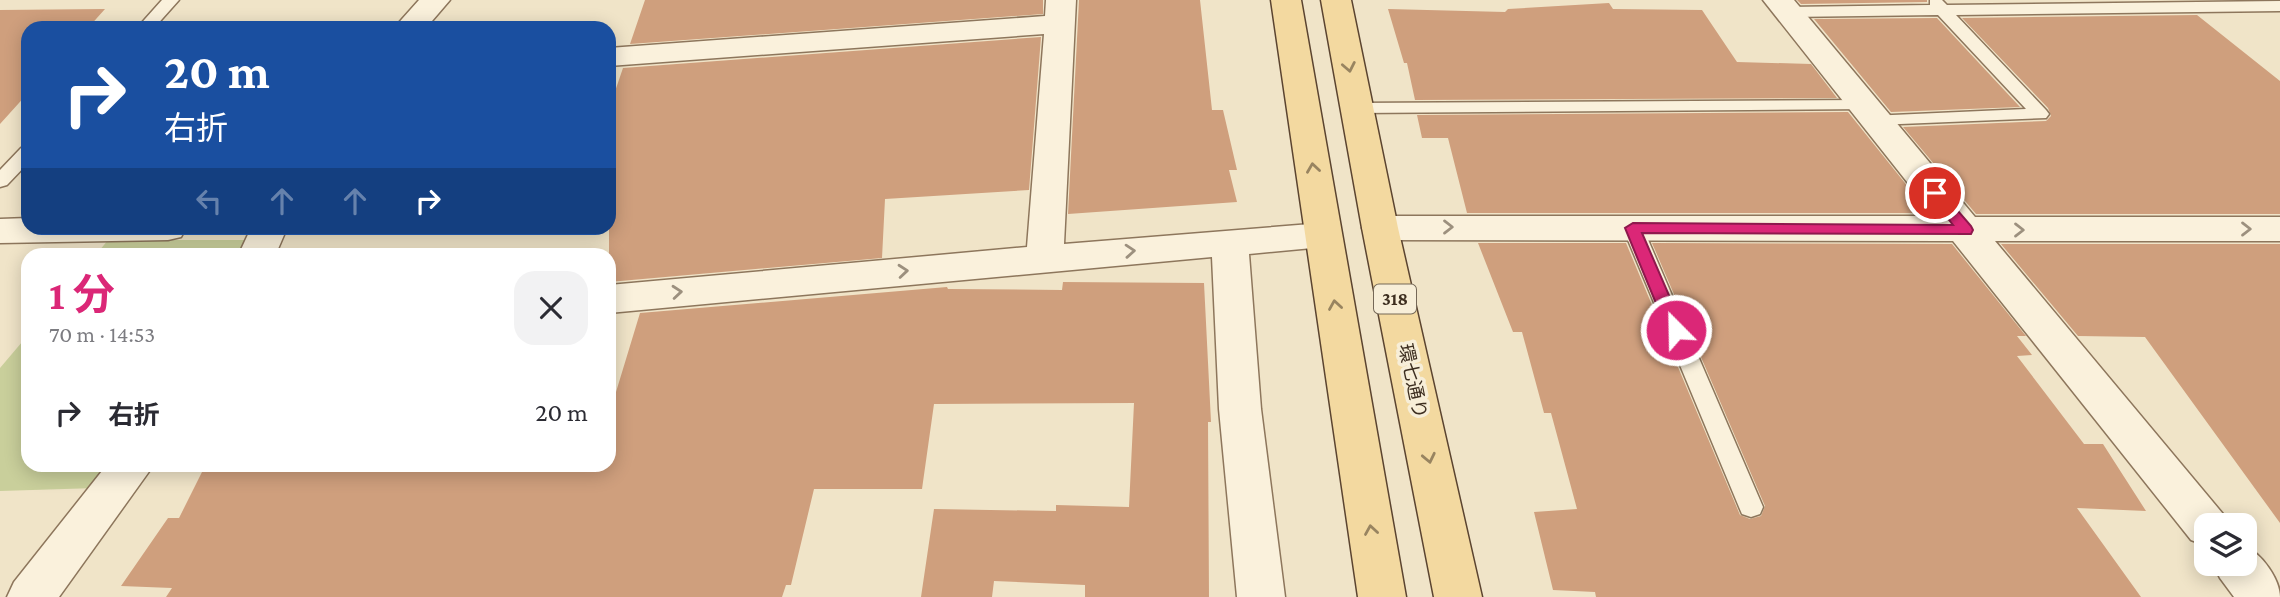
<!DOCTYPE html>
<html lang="ja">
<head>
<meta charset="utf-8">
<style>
	:root { --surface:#fff; --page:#f2f2f3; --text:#2b2b33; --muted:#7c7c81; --accent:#db2777 }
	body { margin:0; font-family:"Crimson Pro","Noto Sans JP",serif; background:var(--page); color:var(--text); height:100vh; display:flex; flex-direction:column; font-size:26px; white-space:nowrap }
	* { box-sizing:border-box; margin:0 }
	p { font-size:23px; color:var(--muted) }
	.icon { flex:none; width:38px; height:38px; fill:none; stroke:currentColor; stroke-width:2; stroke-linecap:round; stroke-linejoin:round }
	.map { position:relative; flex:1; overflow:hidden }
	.panel { position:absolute; left:21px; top:248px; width:595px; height:224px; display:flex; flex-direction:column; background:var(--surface); border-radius:21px; box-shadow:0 4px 18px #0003 }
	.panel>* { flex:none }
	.guide { position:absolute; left:21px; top:21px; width:595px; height:214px; border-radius:21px; box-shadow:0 4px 18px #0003; background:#1a4fa0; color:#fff; overflow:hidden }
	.fabs { position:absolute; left:2194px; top:513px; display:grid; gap:14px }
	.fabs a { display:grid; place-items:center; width:63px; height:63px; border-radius:14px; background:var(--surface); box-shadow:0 4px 18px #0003; font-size:35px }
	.pin { position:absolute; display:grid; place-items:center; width:60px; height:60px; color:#fff; margin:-30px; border:4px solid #fff; border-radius:50%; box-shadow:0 2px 7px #0007 }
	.me { position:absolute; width:77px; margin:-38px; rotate:337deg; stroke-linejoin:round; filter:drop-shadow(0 0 5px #0008) }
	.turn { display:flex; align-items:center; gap:24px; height:147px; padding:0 28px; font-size:32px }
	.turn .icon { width:91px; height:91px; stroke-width:2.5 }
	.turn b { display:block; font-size:49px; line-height:60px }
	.lanes { display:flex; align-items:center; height:66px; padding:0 28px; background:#0003; justify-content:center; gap:35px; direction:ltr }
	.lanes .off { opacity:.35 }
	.round { display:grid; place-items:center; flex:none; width:74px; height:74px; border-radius:21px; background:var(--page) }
	.overview { display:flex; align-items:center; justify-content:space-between; height:119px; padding:0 28px }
	h1 { font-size:42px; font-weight:700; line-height:52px; color:var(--accent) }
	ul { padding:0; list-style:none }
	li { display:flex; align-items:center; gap:21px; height:91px; padding:0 28px }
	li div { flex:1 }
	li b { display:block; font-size:26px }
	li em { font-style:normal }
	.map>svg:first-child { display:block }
	.green { fill:#c9cf9b }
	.building { fill:#cf9f7d }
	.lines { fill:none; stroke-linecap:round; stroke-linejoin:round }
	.lane-casing { stroke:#8d765c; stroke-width:3 }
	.street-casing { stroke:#8d765c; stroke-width:3 }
	.primary-casing { stroke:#5b4430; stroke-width:3 }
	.lane { fill:#faf1dc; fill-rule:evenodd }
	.street { fill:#faf1dc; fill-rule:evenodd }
	.primary { fill:#f3d9a0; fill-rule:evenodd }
	.oneway { stroke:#988460 }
	.oneway2 { stroke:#9c907e }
	.route { fill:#db2777; stroke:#8e194d; stroke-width:2 }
	.labels { text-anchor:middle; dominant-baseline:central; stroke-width:7; stroke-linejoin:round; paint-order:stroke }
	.shield { fill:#f7eed8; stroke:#756857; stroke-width:2 }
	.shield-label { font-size:18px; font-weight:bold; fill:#3d2e20 }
	.street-label { font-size:19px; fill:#3d2e20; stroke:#f7eed8 }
</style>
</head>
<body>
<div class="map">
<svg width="2280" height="597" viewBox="0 0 2280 597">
	<rect width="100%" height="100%" fill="#f0e4c8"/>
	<path class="green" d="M108 240H245L238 255 95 256Z
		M28 335V466H112L97 488 0 491V368Z"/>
	<path class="building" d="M645 0H1043V14L630 44Z
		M1079 0H1200L1212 110H1223L1237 170H1229L1237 202 1068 214Z
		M1797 0H1927V2L1801 4Z
		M1609 3 1613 9 1702 10 1737 62 1811 64 1837 98 1415 100 1407 63H1404L1388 9 1505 12 1508 9Z
		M105 9 88 28H28V93L0 124V10Z
		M2197 15 2280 81V214H1976L1903 127 2046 121 2051 116 2048 108 1962 18Z
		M1937 18 2020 107 1891 112 1814 19Z
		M1041 37 1029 190 885 199 882 258 609 282V109L623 68Z
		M1848 112 1929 213H1467L1448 138H1422L1417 115Z
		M1478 243H1626L1740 515 1750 519 1761 516 1765 506 1652 243 1952 244 2026 336H2017L2032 355 2017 356 2084 444H2103L2146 511 2077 508 2141 597H1596L1595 592 1553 590 1534 512 1577 509 1551 413H1544L1522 332H1513Z
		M2001 244H2280V523L2145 337 2078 336Z
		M1063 282 1204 283 1211 422H1208L1209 597H1085V585L994 581 992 597H921L934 509 1056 511V505L1129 507 1134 403 934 404 922 489H814L791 585H786L782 597H166L172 588 121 586 168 518H179L205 466H609V392H616L640 313 947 287 948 289 1062 290Z"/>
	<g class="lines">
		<defs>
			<path id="lane" d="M162 0H179L154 28H137Z
				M1930 0H1942L1947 5 2280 1V11L1956 15 2046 110 2049 114 2046 118 1876 125 1867 120 1870 116 2026 109 1938 15 1788 17 1780 12 1788 7 1930 5Z
				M1863 100 1869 101 1872 105 1869 109 1357 113 1348 108 1357 103Z
				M28 146V163L7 185 0 187V170L21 148Z
				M1633 221 1640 223 1643 228 1763 507 1760 514 1751 517 1742 514 1739 507 1623 228 1626 223Z"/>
			<path id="street" d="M419 0H450L426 28H394Z
				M1046 0H1076L1064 244 1323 223 1336 226 1341 235 1336 244 1323 247 1249 254 1261 409 1285 597H1237L1219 409 1212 257 609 313V285L1027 247 1044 34 609 66V48L1045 16Z
				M1763 0H1794L1975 217H2280V241H1995L2223 514 2229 525H2207V546L2191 540 1953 241 1380 240 1367 237 1362 228 1367 219 1380 216H1934Z
				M28 218V228H186L181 237 168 240 0 243V219Z
				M251 228H287L275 256H238Z
				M106 466H153L59 597H7L14 582Z
				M2245 547C2262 553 2280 580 2280 597H2234L2220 578 2213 564H2245Z"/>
			<path id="primary" d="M1271 0H1301L1406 597H1358Z
				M1321 0H1351L1398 228 1482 597H1434L1362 228Z"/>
		</defs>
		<use href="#lane" class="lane-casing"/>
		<use href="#street" class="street-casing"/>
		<use href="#primary" class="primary-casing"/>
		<use href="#lane" class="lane"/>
		<use href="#street" class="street"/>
		<use href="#primary" class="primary"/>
	</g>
	<defs><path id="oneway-chevron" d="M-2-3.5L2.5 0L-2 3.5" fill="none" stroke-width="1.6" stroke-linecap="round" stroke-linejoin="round" transform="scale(1.75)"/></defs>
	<g class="oneway">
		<use href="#oneway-chevron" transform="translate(1349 67) rotate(79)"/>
		<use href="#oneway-chevron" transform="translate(1313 168) rotate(-98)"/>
		<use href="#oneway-chevron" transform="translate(1335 305) rotate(-99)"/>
		<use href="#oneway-chevron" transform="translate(1429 458) rotate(78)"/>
		<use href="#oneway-chevron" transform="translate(1371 530) rotate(-99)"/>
	</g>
	<g class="oneway2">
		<use href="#oneway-chevron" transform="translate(1448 227)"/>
		<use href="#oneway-chevron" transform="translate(2246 229)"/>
		<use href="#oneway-chevron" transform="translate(2019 230)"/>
		<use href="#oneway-chevron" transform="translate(1130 251) rotate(-4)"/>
		<use href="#oneway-chevron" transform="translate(903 271) rotate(-5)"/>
		<use href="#oneway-chevron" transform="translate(677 292) rotate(-5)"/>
	</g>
	<path class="route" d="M1935 188 1940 190 1971 226 1973 230 1971 234 1642 233 1684 330 1676 336 1667 330 1625 228 1633 223 1953 225 1928 193Z"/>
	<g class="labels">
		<rect class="shield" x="1374" y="284.5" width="42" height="29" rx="5"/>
		<g class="shield-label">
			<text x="1395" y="299">318</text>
		</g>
		<g class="street-label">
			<text transform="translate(1413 381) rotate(78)">環七通り</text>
		</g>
	</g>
</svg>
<div class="fabs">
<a><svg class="icon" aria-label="layers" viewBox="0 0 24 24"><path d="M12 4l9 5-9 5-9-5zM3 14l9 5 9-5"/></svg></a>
</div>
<div class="pin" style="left:1935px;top:193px;background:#d93025"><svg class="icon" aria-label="arrive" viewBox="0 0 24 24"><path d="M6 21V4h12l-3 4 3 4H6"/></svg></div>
<svg class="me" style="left:1676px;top:330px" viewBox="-20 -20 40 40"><circle r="17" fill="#db2777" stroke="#fff" stroke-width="3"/><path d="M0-11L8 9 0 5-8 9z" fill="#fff"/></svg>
<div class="guide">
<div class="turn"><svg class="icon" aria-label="right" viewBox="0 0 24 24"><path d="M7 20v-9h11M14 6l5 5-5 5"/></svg><div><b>20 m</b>右折</div></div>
<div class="lanes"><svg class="icon off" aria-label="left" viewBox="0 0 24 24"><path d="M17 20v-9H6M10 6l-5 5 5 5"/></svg><svg class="icon off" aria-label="ahead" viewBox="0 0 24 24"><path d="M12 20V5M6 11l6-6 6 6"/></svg><svg class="icon off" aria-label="ahead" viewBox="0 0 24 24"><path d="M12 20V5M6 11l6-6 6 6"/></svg><svg class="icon" aria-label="right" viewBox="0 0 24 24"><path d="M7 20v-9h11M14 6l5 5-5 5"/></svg></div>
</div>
<section class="panel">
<div class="overview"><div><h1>1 分</h1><p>70 m · 14:53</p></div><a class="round"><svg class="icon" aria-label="close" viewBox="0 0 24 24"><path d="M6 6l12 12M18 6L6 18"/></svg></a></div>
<ul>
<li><svg class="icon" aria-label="right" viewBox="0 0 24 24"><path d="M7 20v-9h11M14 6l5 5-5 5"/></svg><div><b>右折</b></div><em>20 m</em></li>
</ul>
</section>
</div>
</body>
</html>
